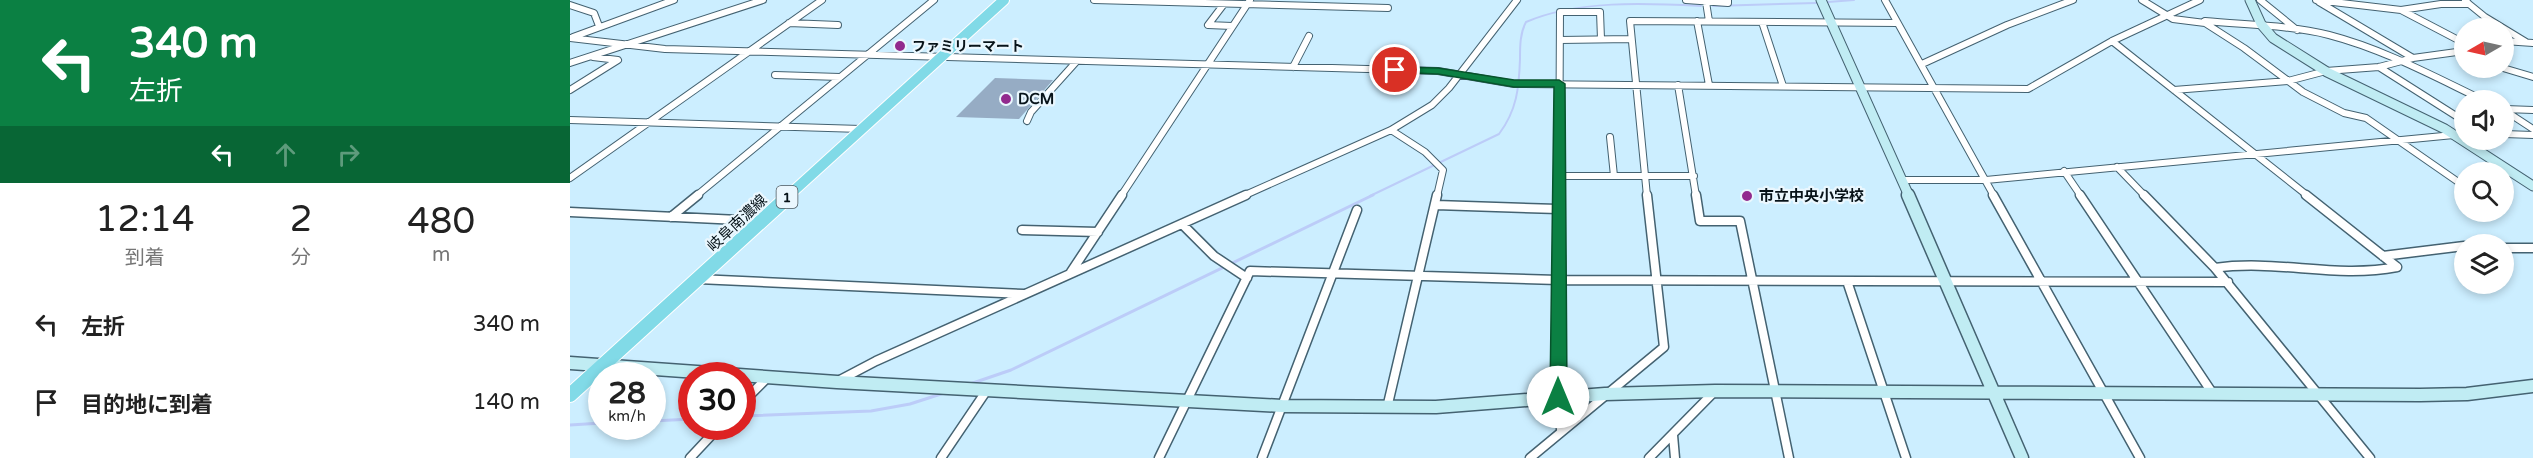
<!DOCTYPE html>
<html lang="ja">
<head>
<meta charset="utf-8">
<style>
	:root { --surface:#fff; --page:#f6f6f6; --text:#222; --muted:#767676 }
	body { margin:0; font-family:"Varela Round","Noto Sans JP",sans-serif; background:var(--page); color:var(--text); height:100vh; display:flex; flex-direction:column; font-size:22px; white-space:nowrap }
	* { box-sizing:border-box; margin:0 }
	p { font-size:20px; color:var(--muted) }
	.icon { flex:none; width:33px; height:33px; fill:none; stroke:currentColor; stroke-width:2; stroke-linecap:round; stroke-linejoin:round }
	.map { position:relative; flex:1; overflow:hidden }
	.drawer { display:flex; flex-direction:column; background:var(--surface); width:570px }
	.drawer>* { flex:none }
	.top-card { background:#0b8043; color:#fff; overflow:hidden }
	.needle { width:39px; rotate:261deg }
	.controls { position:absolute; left:1884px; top:18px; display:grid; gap:12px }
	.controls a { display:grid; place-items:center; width:60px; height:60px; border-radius:50%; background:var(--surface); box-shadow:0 3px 9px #0003; font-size:30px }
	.speed { position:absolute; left:18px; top:362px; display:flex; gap:12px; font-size:30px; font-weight:700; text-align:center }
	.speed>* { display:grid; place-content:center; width:78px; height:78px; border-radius:50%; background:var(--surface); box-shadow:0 3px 9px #0003; line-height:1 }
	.speed small { font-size:15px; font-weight:400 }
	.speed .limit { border:9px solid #d22; background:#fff; color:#111 }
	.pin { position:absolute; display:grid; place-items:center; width:51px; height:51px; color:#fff; margin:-26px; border:3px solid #fff; border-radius:50%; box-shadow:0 2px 6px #0007 }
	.me { position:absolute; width:66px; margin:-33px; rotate:0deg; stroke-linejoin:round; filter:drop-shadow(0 0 4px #0008) }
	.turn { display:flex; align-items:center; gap:21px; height:126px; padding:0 30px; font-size:27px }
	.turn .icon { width:78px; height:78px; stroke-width:2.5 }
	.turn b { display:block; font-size:42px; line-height:51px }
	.lanes { display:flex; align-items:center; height:57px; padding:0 30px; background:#0003; justify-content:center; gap:30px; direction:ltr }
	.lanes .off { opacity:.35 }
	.eta { display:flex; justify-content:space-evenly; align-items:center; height:102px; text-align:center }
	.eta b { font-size:36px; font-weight:600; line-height:42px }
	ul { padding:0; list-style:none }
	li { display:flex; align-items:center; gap:18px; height:78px; padding:0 30px }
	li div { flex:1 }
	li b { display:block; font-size:22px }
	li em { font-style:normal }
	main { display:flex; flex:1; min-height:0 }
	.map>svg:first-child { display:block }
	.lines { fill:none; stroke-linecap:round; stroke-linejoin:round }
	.stream-far1 { stroke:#bcccf8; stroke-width:2 }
	.stream { stroke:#bcccf8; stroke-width:3 }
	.building { fill:#96acc4 }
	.street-far1-casing { stroke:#446271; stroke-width:8 }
	.street-casing { stroke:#446271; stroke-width:11 }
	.secondary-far1-casing { stroke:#446271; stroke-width:11 }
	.secondary-casing { stroke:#446271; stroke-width:15 }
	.primary-far1-casing { stroke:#fff; stroke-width:12 }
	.primary-casing { stroke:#fff; stroke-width:16 }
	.street-far1 { stroke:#fff; stroke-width:6 }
	.street { stroke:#fff; stroke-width:8 }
	.secondary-far1 { stroke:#c0ecf3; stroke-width:9 }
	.secondary { stroke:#c0ecf3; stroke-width:12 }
	.primary-far1 { stroke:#81dae7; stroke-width:10 }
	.primary { stroke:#81dae7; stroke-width:14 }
	.route { fill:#0b8043; stroke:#07532c; stroke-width:1.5 }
	.poi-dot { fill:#922a8e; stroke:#eaf7fe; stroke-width:2 }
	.labels { text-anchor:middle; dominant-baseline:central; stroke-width:4.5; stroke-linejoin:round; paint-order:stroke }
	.far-poi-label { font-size:14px; font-weight:bold; fill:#071319; stroke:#eaf7fe; text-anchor:start }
	.shield { fill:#eaf7fe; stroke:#4b575e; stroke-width:1.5 }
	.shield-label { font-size:14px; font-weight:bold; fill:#071319 }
	.poi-label { font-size:15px; font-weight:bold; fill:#071319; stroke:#eaf7fe; text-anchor:start }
	.street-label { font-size:15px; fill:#071319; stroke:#eaf7fe }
</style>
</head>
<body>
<main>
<section class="drawer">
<div class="top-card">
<div class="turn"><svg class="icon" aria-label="left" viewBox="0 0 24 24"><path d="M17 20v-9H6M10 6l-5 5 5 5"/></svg><div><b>340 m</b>左折</div></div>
<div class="lanes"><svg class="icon" aria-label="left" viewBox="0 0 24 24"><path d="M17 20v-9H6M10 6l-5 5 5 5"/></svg><svg class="icon off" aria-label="ahead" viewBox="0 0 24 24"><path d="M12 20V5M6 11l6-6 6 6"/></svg><svg class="icon off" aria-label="right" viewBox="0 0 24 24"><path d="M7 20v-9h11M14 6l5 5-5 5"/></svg></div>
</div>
<div class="eta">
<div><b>12:14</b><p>到着</p></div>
<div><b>2</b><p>分</p></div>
<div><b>480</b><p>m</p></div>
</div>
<ul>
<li><svg class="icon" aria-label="left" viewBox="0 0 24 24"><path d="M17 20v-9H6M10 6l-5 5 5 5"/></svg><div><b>左折</b></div><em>340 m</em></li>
<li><svg class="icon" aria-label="arrive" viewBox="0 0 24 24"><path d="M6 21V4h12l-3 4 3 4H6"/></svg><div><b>目的地に到着</b></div><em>140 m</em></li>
</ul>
</section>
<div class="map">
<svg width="1963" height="458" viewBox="0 0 1963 458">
	<rect width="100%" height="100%" fill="#cef"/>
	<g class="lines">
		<path class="stream-far1" d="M1258 2 1284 0
			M1143 6 1246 3
			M800 196 929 134C947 110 949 88 950 59 950 46 950 33 956 22 1007 0 1075 3 1131 6"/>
		<path class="stream" d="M400 384 441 370 803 195
			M172 416 301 411 340 404 374 393
			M82 421 122 419
			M0 425 32 423"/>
	</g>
	<path class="building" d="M425 78 483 80 449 119 386 117Z"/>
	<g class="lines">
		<defs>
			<path id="street-far1" d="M524 0 818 8
				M1116 0 1158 3V0
				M1315 0 1424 196
				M1572 0 1603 19 1635 23 1674 48 1733 92 1774 113 1796 118 1894 186
				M1690 0 1727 30
				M1746 0 1831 10 1894 43
				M1136 2 1139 21
				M1749 2 1843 58
				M654 4 638 25 662 26
				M1899 4 1915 17 1956 42
				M0 5 24 13 29 26
				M1831 10 1871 4H1899L1895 0
				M1127 21 1139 85
				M1635 21C1676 25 1719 25 1759 35 1813 49 1863 76 1913 100
				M1192 22 1213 86
				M219 23 268 25
				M3 37 104 0
				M0 38 95 49 868 71 944 84 1458 89 1542 41 1630 0
				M990 40 1061 39
				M1542 41 1738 196
				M1934 41 1963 43
				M0 63 193 0
				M1352 64 1437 25 1503 0
				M723 67 739 36
				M1809 67 1894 121
				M1933 68 1963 77
				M205 75 270 77
				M1108 85 1126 196
				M0 90 48 60 23 57
				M1604 90 1718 81 1756 71 1809 67 1843 58 1894 51
				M1935 109 1963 110
				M1934 110 1963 129
				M0 120 291 129
				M457 121 461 112 506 62
				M821 130 855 152 873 170 867 196
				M1934 134 1963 135
				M1040 137 1044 176
				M1547 167 1575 196
				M1494 171 1511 196
				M989 176H1124
				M0 178 252 0
				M1332 180H1416L1894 134
				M126 196 364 0
				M551 196 680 0
				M673 196 821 130 862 105 879 88 947 0
				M989 196 990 12H1030L1031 39
				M1077 196 1060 21 1327 23"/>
			<path id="street" d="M989 195 991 432
				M1126 195 1130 221H1170L1219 458
				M1423 195 1570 458
				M1510 195 1643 394
				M1574 195 1645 268 1800 458
				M1736 195 1827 267
				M866 205 988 209
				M0 212 190 221
				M101 217 128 195
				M613 225 644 256 677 278
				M452 230 528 232
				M1934 248H1963
				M1813 256 1894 246
				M1645 268C1707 259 1765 279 1827 267
				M501 272 552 195
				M128 279 454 294
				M1277 281 1336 458
				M268 381 306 361 676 195
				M172 403 198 377
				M817 408 867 195
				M1103 435 1105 458
				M120 458 150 426
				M371 458 417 390
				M589 458 680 271 988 280 1658 282
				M692 458 787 210
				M960 458 1094 347 1077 195
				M1079 458 1145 391"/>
			<path id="secondary-far1" d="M1251 0 1339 196
				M1680 0 1691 24 1703 38 1757 72 1875 129 1963 186"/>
			<path id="secondary" d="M1338 195 1452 458
				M0 363 267 382 712 406 866 407 1035 394 1145 391 1850 395 1897 394 1963 386"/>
			<path id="primary-far1" d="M218 196 434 0"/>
			<path id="primary" d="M0 395 220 195"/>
		</defs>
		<use href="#street-far1" class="street-far1-casing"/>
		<use href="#street" class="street-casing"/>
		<use href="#secondary-far1" class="secondary-far1-casing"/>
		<use href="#secondary" class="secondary-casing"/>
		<use href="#primary-far1" class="primary-far1-casing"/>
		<use href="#primary" class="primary-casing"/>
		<use href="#street-far1" class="street-far1"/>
		<use href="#street" class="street"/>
		<use href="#secondary-far1" class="secondary-far1"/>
		<use href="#secondary" class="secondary"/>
		<use href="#primary-far1" class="primary-far1"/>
		<use href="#primary" class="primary"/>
	</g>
	<path class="route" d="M825 67 868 68 944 80H989L995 84 997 397 994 401H983L980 397 984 87H944L868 74 821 72V68Z"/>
	<g class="poi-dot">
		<circle cx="330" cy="46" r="6"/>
		<circle cx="436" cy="99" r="6"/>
		<circle cx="1177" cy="196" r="6"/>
	</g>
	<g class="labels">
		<g class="far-poi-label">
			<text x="342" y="46">ファミリーマート</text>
		</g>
		<rect class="shield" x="206.5" y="186" width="21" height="22" rx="4.5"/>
		<g class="shield-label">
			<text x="217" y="197">1</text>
		</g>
		<g class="poi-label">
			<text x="448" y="99">DCM</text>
			<text x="1189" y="196">市立中央小学校</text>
		</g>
		<g class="street-label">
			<text transform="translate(167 223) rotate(-43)">岐阜南濃線</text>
		</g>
	</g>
</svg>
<div class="controls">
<a><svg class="needle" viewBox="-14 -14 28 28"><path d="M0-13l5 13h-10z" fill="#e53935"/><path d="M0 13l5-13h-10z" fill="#767676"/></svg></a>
<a><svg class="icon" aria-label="sound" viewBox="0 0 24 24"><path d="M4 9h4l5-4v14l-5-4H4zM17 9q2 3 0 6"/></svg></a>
<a><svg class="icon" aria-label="search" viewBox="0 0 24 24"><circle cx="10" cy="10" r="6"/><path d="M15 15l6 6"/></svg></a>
<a><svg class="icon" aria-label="layers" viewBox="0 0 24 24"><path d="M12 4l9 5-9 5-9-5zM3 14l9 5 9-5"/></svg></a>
</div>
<div class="speed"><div>28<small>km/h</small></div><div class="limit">30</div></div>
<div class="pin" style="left:825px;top:70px;background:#d93025"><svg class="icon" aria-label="arrive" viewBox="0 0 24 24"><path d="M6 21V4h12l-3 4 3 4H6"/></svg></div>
<svg class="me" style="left:988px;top:397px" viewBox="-20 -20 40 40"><circle r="19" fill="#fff"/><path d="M0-13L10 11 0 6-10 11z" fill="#0b8043"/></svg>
</div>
</main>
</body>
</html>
